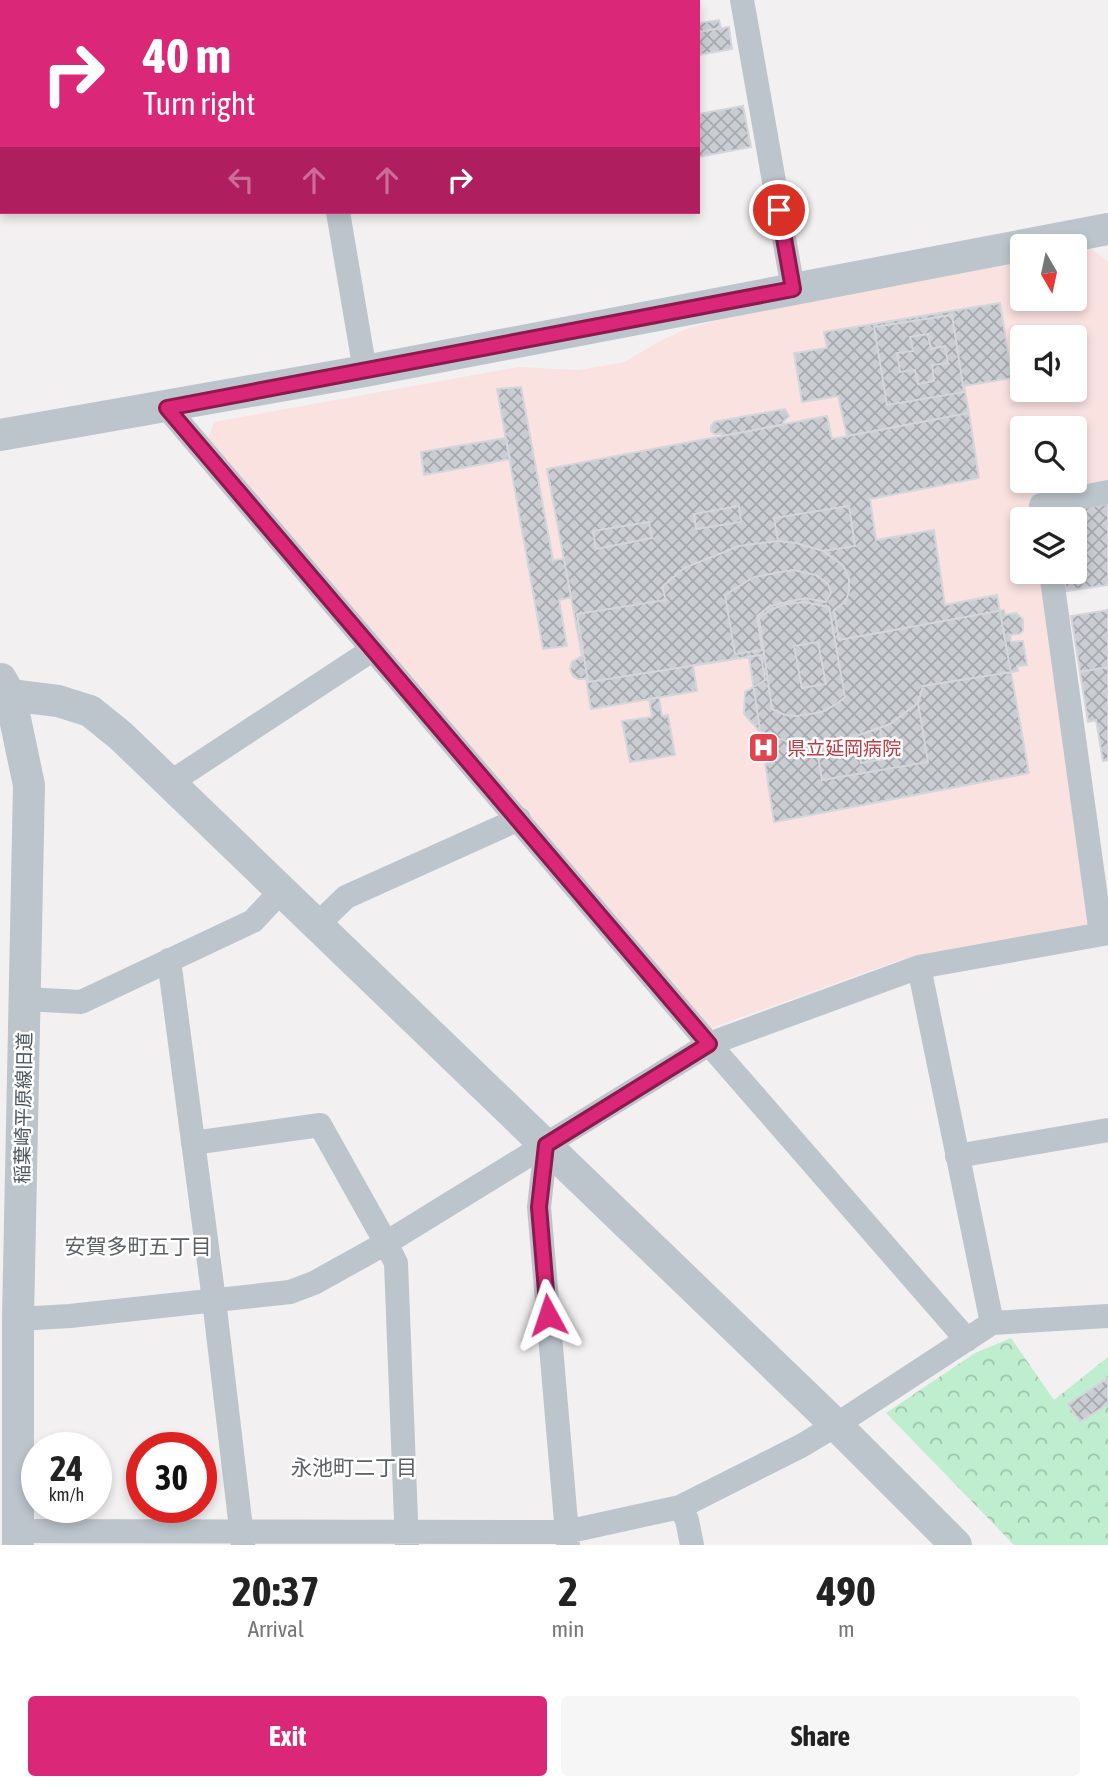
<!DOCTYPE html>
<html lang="en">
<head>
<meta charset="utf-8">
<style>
	:root { --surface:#fff; --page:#f6f6f6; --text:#222; --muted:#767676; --accent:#db2777 }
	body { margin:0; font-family:"Asap Condensed","Noto Sans JP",sans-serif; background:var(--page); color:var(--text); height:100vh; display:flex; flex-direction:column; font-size:26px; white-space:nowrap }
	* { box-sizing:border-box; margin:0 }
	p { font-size:23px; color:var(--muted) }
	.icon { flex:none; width:38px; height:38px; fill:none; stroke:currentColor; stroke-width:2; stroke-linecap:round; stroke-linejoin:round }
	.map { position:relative; height:1545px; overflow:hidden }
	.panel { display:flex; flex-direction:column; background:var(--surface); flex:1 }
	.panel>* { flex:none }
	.guide { position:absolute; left:0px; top:0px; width:700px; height:214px; box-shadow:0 4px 10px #0003; background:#db2777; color:#fff; overflow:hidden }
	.needle { width:46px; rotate:171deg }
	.tools { position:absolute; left:1010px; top:234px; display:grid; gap:14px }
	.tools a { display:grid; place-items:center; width:77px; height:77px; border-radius:7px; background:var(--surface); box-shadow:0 4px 10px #0003; font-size:35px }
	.speed { position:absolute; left:21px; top:1432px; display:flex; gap:14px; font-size:35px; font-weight:700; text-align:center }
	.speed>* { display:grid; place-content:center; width:91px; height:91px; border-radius:50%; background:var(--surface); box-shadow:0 4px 10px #0003; line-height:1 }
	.speed small { font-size:18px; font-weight:400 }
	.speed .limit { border:10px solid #d22; background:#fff; color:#111 }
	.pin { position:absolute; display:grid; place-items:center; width:60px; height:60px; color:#fff; margin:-30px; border:4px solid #fff; border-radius:50%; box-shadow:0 2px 7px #0007 }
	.me { position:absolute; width:77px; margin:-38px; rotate:355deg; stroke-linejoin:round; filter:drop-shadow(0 0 5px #0008) }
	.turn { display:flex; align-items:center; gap:24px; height:147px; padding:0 28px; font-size:32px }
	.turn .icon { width:91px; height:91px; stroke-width:2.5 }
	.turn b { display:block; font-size:49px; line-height:60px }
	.lanes { display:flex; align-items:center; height:66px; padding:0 28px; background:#0003; justify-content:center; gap:35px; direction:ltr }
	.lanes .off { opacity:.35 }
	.eta { display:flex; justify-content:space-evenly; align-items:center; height:119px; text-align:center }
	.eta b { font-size:42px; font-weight:700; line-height:49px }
	.action { display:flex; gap:14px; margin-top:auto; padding:14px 28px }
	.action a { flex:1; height:80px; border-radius:7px; background:var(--accent); color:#fff; font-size:28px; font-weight:700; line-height:80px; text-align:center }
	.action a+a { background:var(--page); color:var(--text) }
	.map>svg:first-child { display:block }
	.medical { fill:#fae2e1; fill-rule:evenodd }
	.park { fill:url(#park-crowns) }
	.building { fill:url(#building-cross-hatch); stroke:#d4d6db; stroke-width:2 }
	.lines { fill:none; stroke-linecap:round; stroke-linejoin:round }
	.minor { stroke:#bcc5cc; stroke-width:24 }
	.tertiary { stroke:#bcc5cc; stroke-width:32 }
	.route-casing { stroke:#8e194d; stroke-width:18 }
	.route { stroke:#db2777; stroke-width:12 }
	.labels { text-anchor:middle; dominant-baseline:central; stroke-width:5; stroke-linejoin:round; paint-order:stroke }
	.health-label { font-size:19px; fill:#be3a42; stroke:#fff; text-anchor:start }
	.street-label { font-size:19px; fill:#48545d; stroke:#fff }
	.neighbourhood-label { font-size:21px; fill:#5c6064; stroke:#fff }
</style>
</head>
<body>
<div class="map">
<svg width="1108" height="1545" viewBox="0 0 1108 1545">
	<defs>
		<pattern id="park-crowns" width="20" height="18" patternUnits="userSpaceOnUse" patternTransform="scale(1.75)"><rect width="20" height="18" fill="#bfeecf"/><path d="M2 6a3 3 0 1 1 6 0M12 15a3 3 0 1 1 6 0" fill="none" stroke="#9dc3ab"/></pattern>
		<pattern id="building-cross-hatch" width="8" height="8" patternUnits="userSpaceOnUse" patternTransform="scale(1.75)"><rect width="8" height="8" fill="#cacdd2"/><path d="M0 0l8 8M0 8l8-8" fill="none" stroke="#a6a9ae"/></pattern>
	</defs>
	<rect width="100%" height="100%" fill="#f2f0f0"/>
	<path class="medical" d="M1091 248 1108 262V482L1030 497 1032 520H1022V572H1040L1089 925 903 959 711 1028 702 1026 206 446 214 422 518 367 579 370 625 362 658 342 686 329 759 309 1022 261V299H1074L1075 251ZM1022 338H1074V390H1022ZM1022 429H1074V481H1022Z"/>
	<path class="park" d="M1011 1338 1054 1400 1108 1357V1545H1014L886 1413 975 1353Z"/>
	<path class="building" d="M441 0H551L541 2Z
		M573 0H693L683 2Z
		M719 20 721 28 698 32V23Z
		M729 27 732 49 698 55V32Z
		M743 106 751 147 698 157V114Z
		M1000 303 1012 378 964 386 969 413 847 436 838 396 802 402 794 353 827 348 824 332Z
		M952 315 964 392 887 405 874 327Z
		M928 334 931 349 945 346 948 363 932 365 934 381 918 384 915 370 900 372 897 353 913 351 910 337Z
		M521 387 553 560 564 559 571 597 559 600 567 646 543 649 497 389Z
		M785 409 789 416 783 422V425L722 436V434H714L711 431V426L714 422Z
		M969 413 979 478 870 499 876 540 934 530 945 605 997 595 1029 773 774 822 749 657 693 665 697 691 591 709 586 679H578L573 676 570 669 572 662 582 656 547 469 827 416 832 439Z
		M506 438 510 459 424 475 421 452Z
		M1108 504V585L1066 591 1063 572H1074V520H1055L1053 513Z
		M739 506 741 522 696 529 694 514Z
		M849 506 855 546 823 551 796 543 778 541 774 518Z
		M649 522 652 538 596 549 593 531Z
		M778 541 796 543 823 551 843 565 849 579V591L846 601 834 610 839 640 1004 610 1005 615 1016 613 1023 619V631L1019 634 1010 635 1011 642 1023 641 1027 665 1017 666 1018 671 923 686 918 703 890 724 856 736 822 744 789 742 760 732 744 714 745 692 765 680 761 655 588 682 577 614 666 600 662 587 684 568 739 546Z
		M793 570 816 575 828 584 831 593 826 602 805 598 770 606 757 616 762 650 735 654 725 595 754 577Z
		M804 602 829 607 845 697 835 705 822 712 797 716 785 715 772 709 759 618 772 609 787 604Z
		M1108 610V667L1080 672 1071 616Z
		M818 642 826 684 802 688 794 646Z
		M1108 667V760L1103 761 1096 720 1088 722 1080 672Z
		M659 697 662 716 668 715 675 755 630 762 622 721 652 717 649 699Z
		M918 703 928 762 822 780 816 743 856 736 861 763 885 759 880 728 890 724Z
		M880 728 885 759 861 763 856 736Z
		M1108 1378V1404L1080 1422 1068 1404Z"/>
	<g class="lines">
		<path class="minor" d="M303 0V2
			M742 0 793 289
			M338 212 365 371
			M167 408 709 1044 967 1340
			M1043 520 1041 505 1108 492
			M1051 572 1101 934
			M171 782 372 650
			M318 924 346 897 519 819
			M169 960 214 1300 243 1545
			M919 967 992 1323
			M25 999 81 1002 253 921 282 890
			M193 1143 320 1125 386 1243 396 1263 407 1545
			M546 1145 539 1207 568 1545
			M957 1156 1108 1130
			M18 1319 70 1316 290 1292 314 1283 386 1243 709 1044 919 967 1108 933
			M680 1507 687 1520 692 1545
			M17 1531 566 1532 680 1507 801 1446 836 1425 992 1323 1108 1316"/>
		<path class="tertiary" d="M0 435 365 371 1108 229
			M1 679 10 695 29 785 18 1319V1545
			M10 695 58 701 90 711 121 736 836 1425 956 1545"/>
	</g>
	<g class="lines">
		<defs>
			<path id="route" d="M548 1315 539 1207 546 1145 709 1044 167 408 793 289 779 210"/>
		</defs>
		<use href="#route" class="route-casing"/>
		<use href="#route" class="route"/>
	</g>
	<defs>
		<symbol id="hospital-square" viewBox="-11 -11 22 22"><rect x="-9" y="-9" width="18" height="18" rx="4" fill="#e0444e" stroke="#fff"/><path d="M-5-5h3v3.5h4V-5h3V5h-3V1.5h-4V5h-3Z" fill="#fff"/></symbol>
	</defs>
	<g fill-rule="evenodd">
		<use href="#hospital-square" x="746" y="730" width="35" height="35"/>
	</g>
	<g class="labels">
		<g class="health-label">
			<text x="787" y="748">県立延岡病院</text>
		</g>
		<g class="street-label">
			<text transform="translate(23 1108) rotate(-89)">稲葉崎平原線旧道</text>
		</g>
		<g class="neighbourhood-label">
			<text x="138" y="1246">安賀多町五丁目</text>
			<text x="354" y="1467">永池町二丁目</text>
		</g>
	</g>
</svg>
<div class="tools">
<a><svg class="needle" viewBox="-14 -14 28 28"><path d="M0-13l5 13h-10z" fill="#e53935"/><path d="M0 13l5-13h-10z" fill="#767676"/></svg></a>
<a><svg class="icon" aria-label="sound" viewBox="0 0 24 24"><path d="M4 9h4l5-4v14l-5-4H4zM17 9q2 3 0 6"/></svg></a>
<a><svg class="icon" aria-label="search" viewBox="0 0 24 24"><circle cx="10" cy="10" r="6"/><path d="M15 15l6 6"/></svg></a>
<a><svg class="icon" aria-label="layers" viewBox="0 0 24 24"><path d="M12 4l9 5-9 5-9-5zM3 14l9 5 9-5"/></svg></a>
</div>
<div class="speed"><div>24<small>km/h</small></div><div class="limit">30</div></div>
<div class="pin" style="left:779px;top:210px;background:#d93025"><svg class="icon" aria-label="arrive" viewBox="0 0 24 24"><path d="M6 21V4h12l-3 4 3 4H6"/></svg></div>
<svg class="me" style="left:548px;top:1315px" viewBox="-20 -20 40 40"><path d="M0-17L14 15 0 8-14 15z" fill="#db2777" stroke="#fff" stroke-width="4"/></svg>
<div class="guide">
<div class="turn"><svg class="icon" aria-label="right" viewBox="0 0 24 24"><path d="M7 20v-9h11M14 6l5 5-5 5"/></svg><div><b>40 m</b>Turn right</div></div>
<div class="lanes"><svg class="icon off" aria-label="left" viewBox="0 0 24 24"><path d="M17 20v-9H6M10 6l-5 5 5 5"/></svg><svg class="icon off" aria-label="ahead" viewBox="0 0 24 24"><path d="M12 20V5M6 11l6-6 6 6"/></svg><svg class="icon off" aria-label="ahead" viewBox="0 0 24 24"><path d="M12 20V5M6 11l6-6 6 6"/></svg><svg class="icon" aria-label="right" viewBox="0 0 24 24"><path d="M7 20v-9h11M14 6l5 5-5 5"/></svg></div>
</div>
</div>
<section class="panel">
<div class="eta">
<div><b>20:37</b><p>Arrival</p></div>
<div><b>2</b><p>min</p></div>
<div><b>490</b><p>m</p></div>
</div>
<div class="action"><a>Exit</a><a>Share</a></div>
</section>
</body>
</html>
